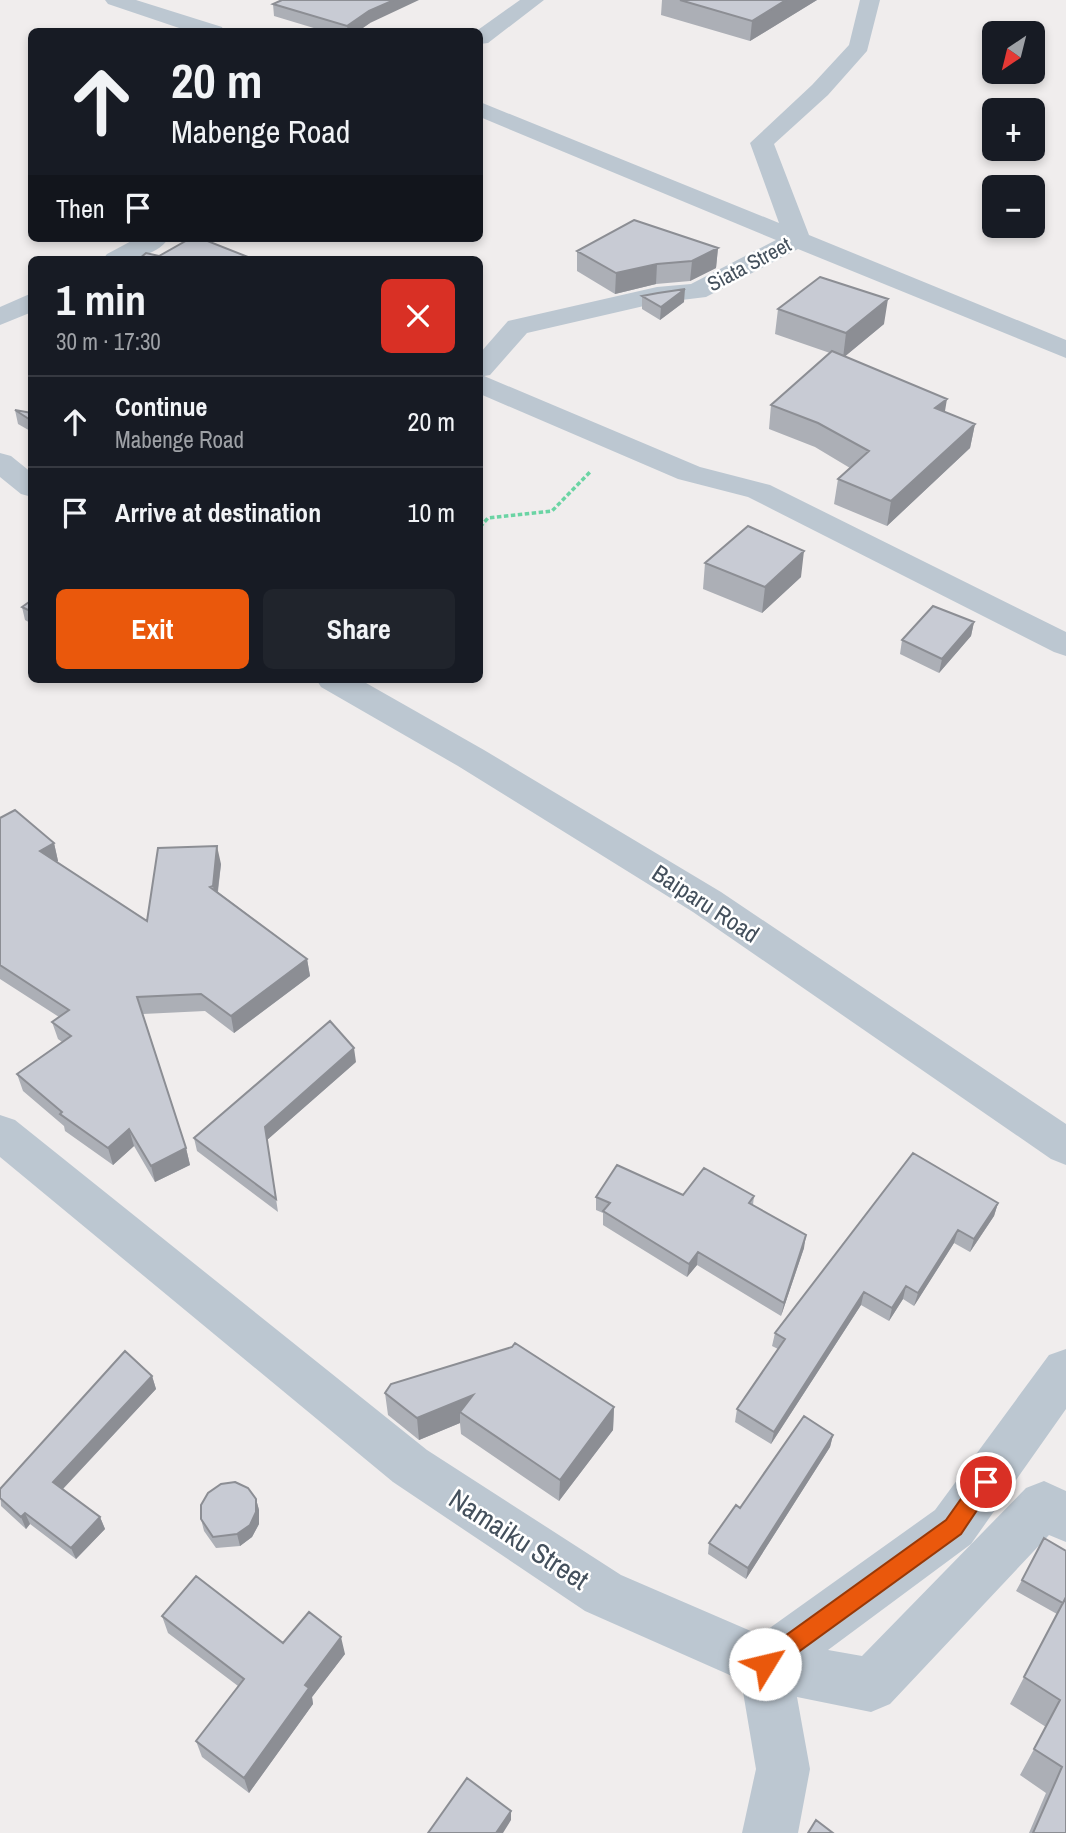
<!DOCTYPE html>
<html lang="en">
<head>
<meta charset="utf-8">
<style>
	:root { --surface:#171b24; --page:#20242c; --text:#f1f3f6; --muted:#9ea1a6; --line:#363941; --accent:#ea580c }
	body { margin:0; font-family:"Archivo Narrow",sans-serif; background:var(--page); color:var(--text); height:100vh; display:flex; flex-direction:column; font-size:26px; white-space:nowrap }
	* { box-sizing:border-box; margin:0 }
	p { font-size:23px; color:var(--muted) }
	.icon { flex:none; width:38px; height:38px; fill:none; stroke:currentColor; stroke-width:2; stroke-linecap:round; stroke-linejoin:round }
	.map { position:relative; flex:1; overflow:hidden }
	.drawer { position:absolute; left:28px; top:256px; width:455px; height:427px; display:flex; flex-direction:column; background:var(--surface); border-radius:10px; box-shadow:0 4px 10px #0003 }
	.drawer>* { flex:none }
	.top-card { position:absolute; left:28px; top:28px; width:455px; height:214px; border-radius:10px; box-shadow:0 4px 10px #0003; background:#171b24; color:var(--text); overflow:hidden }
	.needle { width:46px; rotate:215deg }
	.tools { position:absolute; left:982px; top:21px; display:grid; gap:14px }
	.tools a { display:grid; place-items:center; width:63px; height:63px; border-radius:10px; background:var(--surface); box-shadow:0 4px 10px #0003; font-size:35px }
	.pin { position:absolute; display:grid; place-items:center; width:60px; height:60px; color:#fff; margin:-30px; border:4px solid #fff; border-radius:50%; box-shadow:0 2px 7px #0007 }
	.me { position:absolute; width:77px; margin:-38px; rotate:54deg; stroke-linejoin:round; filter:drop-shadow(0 0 5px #0008) }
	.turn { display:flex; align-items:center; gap:24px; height:147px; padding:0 28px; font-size:32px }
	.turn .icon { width:91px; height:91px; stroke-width:2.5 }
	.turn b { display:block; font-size:49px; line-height:60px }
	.then { display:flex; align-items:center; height:66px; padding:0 28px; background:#0003; gap:14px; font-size:26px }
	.round { display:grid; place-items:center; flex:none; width:74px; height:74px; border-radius:10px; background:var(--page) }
	.head { display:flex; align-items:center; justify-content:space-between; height:119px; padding:0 28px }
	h1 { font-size:42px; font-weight:700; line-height:52px }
	.cta { display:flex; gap:14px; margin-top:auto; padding:14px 28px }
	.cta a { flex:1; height:80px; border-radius:10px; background:var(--accent); color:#fff; font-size:28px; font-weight:700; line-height:80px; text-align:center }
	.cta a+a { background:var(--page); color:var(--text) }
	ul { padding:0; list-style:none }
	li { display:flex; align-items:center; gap:21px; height:91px; padding:0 28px; border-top:2px solid var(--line) }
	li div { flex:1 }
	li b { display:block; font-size:26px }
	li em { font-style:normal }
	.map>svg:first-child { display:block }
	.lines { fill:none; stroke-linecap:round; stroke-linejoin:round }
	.path { stroke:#6bd4a4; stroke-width:3.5; stroke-dasharray:4.5 2.5; stroke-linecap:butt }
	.street { fill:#bcc7d1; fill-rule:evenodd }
	.wall { fill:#acafb6 }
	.shaded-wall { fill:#8c8e94 }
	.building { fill:#c8cbd4; stroke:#8c8e94; stroke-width:2 }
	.route { fill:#ea580c; stroke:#983908; stroke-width:2 }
	.labels { text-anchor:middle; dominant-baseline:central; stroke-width:5; stroke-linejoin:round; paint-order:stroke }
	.far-street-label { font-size:21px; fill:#44505c; stroke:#fff }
	.street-label { font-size:24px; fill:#44505c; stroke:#fff }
	.near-street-label { font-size:28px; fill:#44505c; stroke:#fff }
</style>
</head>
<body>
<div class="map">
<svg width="1066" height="1833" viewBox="0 0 1066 1833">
	<rect width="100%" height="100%" fill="#f0eded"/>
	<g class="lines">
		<path class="path" d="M480 527 488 518 552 511 591 471"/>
		<path class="street" d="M105 0H136L222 27 224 32H191L108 4Z
			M520 0H544L488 43 480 44V32H475Z
			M860 0H880L867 51 828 95 774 144 809 235 1066 340V358L798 249 706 297 657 303 527 333 490 375 484 376 700 467 770 485 1066 632V656L1054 652 748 497 678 479 480 394V353L508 321 657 287 691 284 776 240 480 117V102L779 223 750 143 812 85 849 45Z
			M137 238H169C154 259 126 259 103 259L107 254Z
			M32 293V312L0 325V307Z
			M0 453 11 456 32 473V497L21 494 0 477Z
			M316 679H359L484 750 721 892 1066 1124V1165L1051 1159 693 912 458 766 321 687Z
			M0 1115 15 1120 427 1450 621 1575 760 1635 935 1510 1049 1355 1066 1349V1409L971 1544 828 1650 862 1656 1026 1488 1044 1481 1066 1491V1542L1049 1535 890 1704 871 1712 797 1697 810 1769 798 1833H742L756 1769 741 1680 585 1611 393 1482 0 1157Z"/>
	</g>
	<path class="wall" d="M662 0H817L750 41 661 15Z
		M273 4 370 23 357 32H327L274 16Z
		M718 248 716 268 690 281 656 284 615 294 577 271V251Z
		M642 296 684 302 660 320 642 309Z
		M778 309 884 324 844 357 945 412 975 424 970 448 887 526 834 504 838 479 850 468 815 447 769 429 771 405 830 353 775 334Z
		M15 410 32 413V432L18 424Z
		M705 563 801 577 762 613 703 589Z
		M32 600V624L25 620 22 607Z
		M974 622 971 636 939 673 900 654 902 640Z
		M0 818 54 843 58 861 57 862 147 921 221 864 218 892 307 959 310 976 234 1033 205 1011 143 1014 186 1148 190 1165 155 1182 134 1146 113 1165 65 1131 64 1126 23 1091 17 1074 62 1042 58 1039 52 1022 59 1017 0 979Z
		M356 1062 267 1140 278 1212 197 1151 194 1138Z
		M683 1195 754 1196 753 1205 804 1248 781 1316 697 1265 687 1277 603 1225V1213L596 1210V1197Z
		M998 1203 994 1216 970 1252 954 1243 914 1306 903 1299 889 1321 861 1305 771 1444 735 1422 737 1409 778 1349 772 1346 775 1333Z
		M152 1376 156 1389 63 1489 100 1517 105 1529 76 1559 30 1524 26 1529 1 1506 0 1489Z
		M385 1393 614 1407 613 1430 559 1501 461 1434 460 1423 419 1440 388 1415Z
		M833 1435 830 1447 746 1579 708 1554 709 1543 740 1508Z
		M256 1499 259 1510V1524L252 1537 240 1546 216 1548 204 1531 201 1519Z
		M1066 1551V1833H1029L1046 1793 1020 1775 1046 1727 1010 1704 1057 1614 1016 1591 1022 1580Z
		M162 1616 283 1643 345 1654 312 1697 313 1704 249 1793 202 1757 196 1741 238 1686 168 1633Z"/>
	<path class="shaded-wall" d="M394 0H419L370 23 357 32H348L347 26 369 11Z
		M786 0H817L750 41 752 21Z
		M718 248 716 268 690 281 692 261Z
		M657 264 656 284 615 294 616 273Z
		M685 289 684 302 660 320 661 307Z
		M888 299 884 324 843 358 846 333Z
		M947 399 943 423 935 408Z
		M975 424 970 448 887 526 891 501Z
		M804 551 801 577 762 613 765 587Z
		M974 622 971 636 939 673 942 659Z
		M54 843 58 861 45 869 40 851Z
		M217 846 221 864 216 904 213 886Z
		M307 959 310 976 234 1033 231 1016Z
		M354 1048 356 1062 267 1140 278 1212 265 1127Z
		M129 1129 134 1146 113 1165 108 1148Z
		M186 1148 190 1165 155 1182 151 1166Z
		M998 1203 994 1216 970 1252 974 1239Z
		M958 1230 954 1243 914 1306 918 1293Z
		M806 1235 804 1248 781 1316 784 1303Z
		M698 1252 697 1265 687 1277 689 1264Z
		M906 1286 903 1299 889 1321 892 1308Z
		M864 1292 861 1305 771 1444 774 1432Z
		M152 1376 156 1389 58 1494 53 1482Z
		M473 1395 460 1412V1423L419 1440 417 1418Z
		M614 1407 613 1430 559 1501 560 1480Z
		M833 1435 830 1447 746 1579 748 1568Z
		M256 1499 259 1510V1524L252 1537 240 1546 237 1534Z
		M25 1513 30 1524 26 1529 21 1517Z
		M100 1517 105 1529 76 1559 71 1548Z
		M341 1637 345 1654 312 1697 313 1704 249 1793 244 1778 305 1685Z
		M511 1811V1820L503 1833H496Z"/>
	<path class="building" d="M282 0H394L369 11 347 26 273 4Z
		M680 0H786L752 21Z
		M634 220 718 248 692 261 657 264 616 273 577 251Z
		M191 238H200L253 259H139L146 253 159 256Z
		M820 277 888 299 846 333 778 309Z
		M685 289 661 307 642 296 658 293Z
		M832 351 947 399 935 408 975 424 891 501 838 479 869 451 818 423 771 405Z
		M15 410 32 413V421Z
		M748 526 804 551 765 587 705 563Z
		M32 600V612L22 607Z
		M933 606 974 622 942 659 902 640Z
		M15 810 54 843 40 851 147 921 158 848 217 846 213 886 210 887 307 959 231 1016 201 994 137 997 186 1148 151 1166 129 1129 108 1148 60 1114 62 1112 17 1074 71 1036 52 1022 69 1010 0 965V818Z
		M330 1021 354 1048 265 1127 276 1199 194 1138Z
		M913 1153 998 1203 974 1239 958 1230 918 1293 906 1286 892 1308 864 1292 774 1432 737 1409 785 1339 775 1333Z
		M617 1165 683 1195 704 1168 754 1196 749 1203 806 1235 784 1303 698 1252 689 1264 603 1211 610 1203 596 1197Z
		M515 1343 614 1407 560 1480 460 1412 473 1395 417 1418 385 1393 391 1384 512 1347Z
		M125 1351 152 1376 53 1482 100 1517 71 1548 25 1513 21 1517 0 1498V1489Z
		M804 1416 833 1435 748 1568 709 1543 736 1505 740 1508Z
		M235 1482 248 1488 256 1499V1512L250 1525 237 1534 213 1537 201 1519V1505L208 1493 221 1484Z
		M1044 1538 1066 1551V1597L1063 1603 1022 1580Z
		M196 1576 283 1643 309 1612 341 1637 305 1685 309 1688 244 1778 196 1741 244 1679 162 1616Z
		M1066 1597V1833H1033L1062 1767 1034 1749 1060 1700 1024 1677Z
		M467 1778 511 1811 496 1833H428Z
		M816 1820 833 1833H808Z"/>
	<path class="route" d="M986 1473 993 1475 996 1482 961 1534 772 1671 765 1674 757 1671 754 1664 757 1656 946 1520 978 1475Z"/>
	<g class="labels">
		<g class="far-street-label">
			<text transform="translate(749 264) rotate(-28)">Siata Street</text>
		</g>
		<g class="street-label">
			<text transform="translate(706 903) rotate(33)">Baiparu Road</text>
		</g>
		<g class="near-street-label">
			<text transform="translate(519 1539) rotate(33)">Namaiku Street</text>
		</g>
	</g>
</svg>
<div class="tools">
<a><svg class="needle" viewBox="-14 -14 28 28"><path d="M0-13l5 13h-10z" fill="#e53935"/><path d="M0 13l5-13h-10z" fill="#9ea1a6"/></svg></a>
<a>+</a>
<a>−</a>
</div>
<div class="pin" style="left:986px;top:1482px;background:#d93025"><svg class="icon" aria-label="arrive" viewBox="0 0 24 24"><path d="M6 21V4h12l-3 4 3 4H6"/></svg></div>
<svg class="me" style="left:765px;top:1664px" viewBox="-20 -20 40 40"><circle r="19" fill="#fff"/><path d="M0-13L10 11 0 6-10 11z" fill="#ea580c"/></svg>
<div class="top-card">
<div class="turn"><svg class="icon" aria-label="ahead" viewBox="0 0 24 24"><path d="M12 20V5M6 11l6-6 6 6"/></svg><div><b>20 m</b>Mabenge Road</div></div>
<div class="then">Then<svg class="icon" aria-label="arrive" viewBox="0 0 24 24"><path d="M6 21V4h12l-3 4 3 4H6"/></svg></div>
</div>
<section class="drawer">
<div class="head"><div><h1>1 min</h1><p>30 m · 17:30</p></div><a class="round" style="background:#d93025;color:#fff"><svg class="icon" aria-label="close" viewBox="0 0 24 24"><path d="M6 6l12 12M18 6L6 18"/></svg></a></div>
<ul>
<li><svg class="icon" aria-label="ahead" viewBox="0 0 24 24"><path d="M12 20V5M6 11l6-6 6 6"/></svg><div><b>Continue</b><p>Mabenge Road</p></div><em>20 m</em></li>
<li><svg class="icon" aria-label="arrive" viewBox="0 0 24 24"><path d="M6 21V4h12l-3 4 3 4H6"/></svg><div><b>Arrive at destination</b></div><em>10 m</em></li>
</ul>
<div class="cta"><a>Exit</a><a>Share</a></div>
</section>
</div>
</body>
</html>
